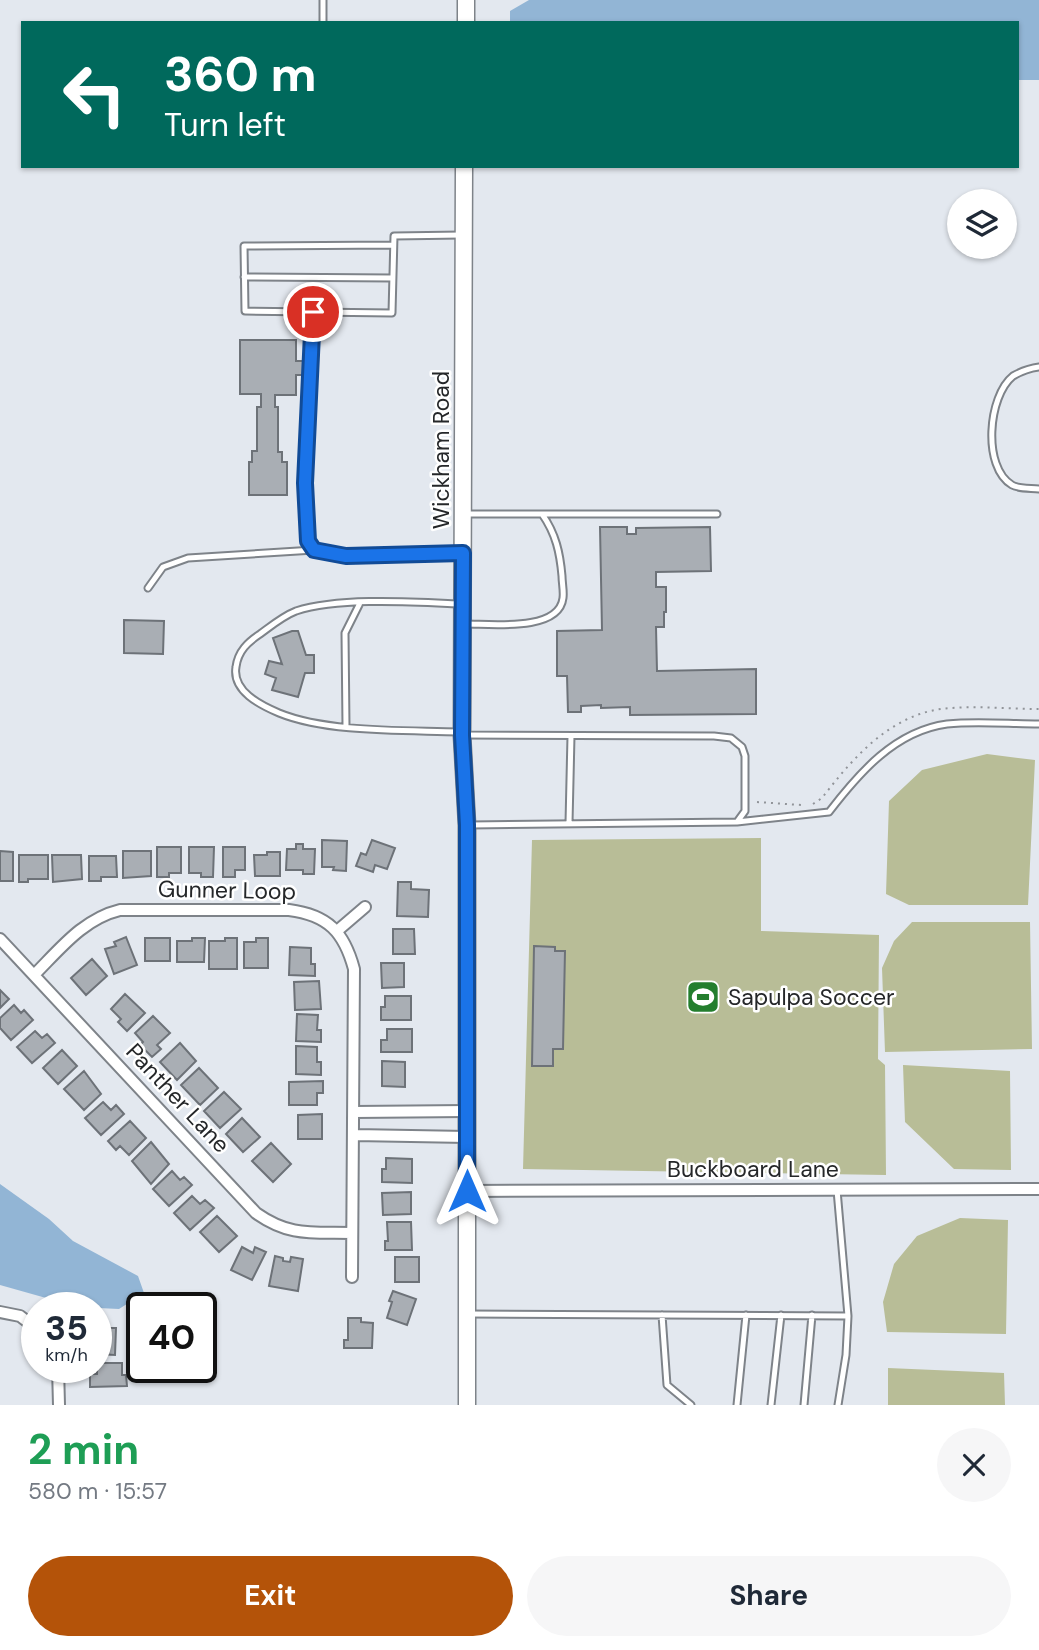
<!DOCTYPE html>
<html lang="en">
<head>
<meta charset="utf-8">
<style>
	:root { --surface:#fff; --page:#f6f6f7; --text:#1f2937; --muted:#747a83; --accent:#b45309 }
	body { margin:0; font-family:"DM Sans",sans-serif; background:var(--page); color:var(--text); height:100vh; display:flex; flex-direction:column; font-size:26px; white-space:nowrap }
	* { box-sizing:border-box; margin:0 }
	p { font-size:23px; color:var(--muted) }
	.icon { flex:none; width:38px; height:38px; fill:none; stroke:currentColor; stroke-width:2; stroke-linecap:round; stroke-linejoin:round }
	.map { position:relative; height:1405px; overflow:hidden }
	.details { display:flex; flex-direction:column; background:var(--surface); flex:1 }
	.details>* { flex:none }
	.guide { position:absolute; left:21px; top:21px; width:998px; height:147px; border-radius:0px; box-shadow:0 2px 5px #0004; background:#00695c; color:#fff; overflow:hidden }
	.tools { position:absolute; left:947px; top:189px; display:grid; gap:14px }
	.tools a { display:grid; place-items:center; width:70px; height:70px; border-radius:50%; background:var(--surface); box-shadow:0 2px 5px #0004; font-size:35px }
	.speed { position:absolute; left:21px; top:1292px; display:flex; gap:14px; font-size:35px; font-weight:700; text-align:center }
	.speed>* { display:grid; place-content:center; width:91px; height:91px; border-radius:50%; background:var(--surface); box-shadow:0 2px 5px #0004; line-height:1 }
	.speed small { font-size:18px; font-weight:400 }
	.speed .limit { border:4px solid #111; border-radius:10px; background:#fff; color:#111 }
	.pin { position:absolute; display:grid; place-items:center; width:60px; height:60px; color:#fff; margin:-30px; border:4px solid #fff; border-radius:50%; box-shadow:0 2px 7px #0007 }
	.me { position:absolute; width:77px; margin:-38px; rotate:0deg; stroke-linejoin:round; filter:drop-shadow(0 0 5px #0008) }
	.turn { display:flex; align-items:center; gap:24px; height:147px; padding:0 28px; font-size:32px }
	.turn .icon { width:91px; height:91px; stroke-width:2.5 }
	.turn b { display:block; font-size:49px; line-height:60px }
	.round { display:grid; place-items:center; flex:none; width:74px; height:74px; border-radius:37px; background:var(--page) }
	.head { display:flex; align-items:center; justify-content:space-between; height:119px; padding:0 28px }
	h1 { font-size:42px; font-weight:700; line-height:52px; color:#1e9e55 }
	.cta { display:flex; gap:14px; margin-top:auto; padding:14px 28px }
	.cta a { flex:1; height:80px; border-radius:42px; background:var(--accent); color:#fff; font-size:28px; font-weight:700; line-height:80px; text-align:center }
	.cta a+a { background:var(--page); color:var(--text) }
	.map>svg:first-child { display:block }
	.green { fill:#b8bd97 }
	.water { fill:#92b5d5 }
	.building { fill:#a9aeb4; stroke:#6d7278; stroke-width:2 }
	.lines { fill:none; stroke-linecap:round; stroke-linejoin:round }
	.lane-casing { stroke:#7e8389; stroke-width:9 }
	.street-casing { stroke:#7e8389; stroke-width:14 }
	.secondary-casing { stroke:#7e8389; stroke-width:19 }
	.path { stroke:#919499; stroke-width:2; stroke-dasharray:2 5; stroke-linecap:butt }
	.lane { stroke:#fff; stroke-width:5 }
	.street { stroke:#fff; stroke-width:10 }
	.secondary { stroke:#fff; stroke-width:16 }
	.route-casing { stroke:#114b97; stroke-width:18 }
	.route { stroke:#1a73e8; stroke-width:12 }
	.labels { text-anchor:middle; dominant-baseline:central; stroke-width:5; stroke-linejoin:round; paint-order:stroke }
	.street-label { font-size:23px; fill:#252729; stroke:#fff }
	.poi-label { font-size:23px; fill:#252729; stroke:#fff; text-anchor:start }
</style>
</head>
<body>
<div class="map">
<svg width="1039" height="1405" viewBox="0 0 1039 1405">
	<rect width="100%" height="100%" fill="#e3e8ef"/>
	<path class="green" d="M987 754 1035 760 1028 905H909L886 894 889 801 922 770Z
		M761 838V931L879 935 878 1059 885 1065 886 1175 523 1169 532 840Z
		M912 922H1030L1032 1049 885 1052 882 968 894 941Z
		M903 1065 1010 1071 1011 1170 954 1169 905 1122Z
		M960 1218 1008 1220 1006 1334 887 1332 883 1302 894 1264 917 1236Z
		M888 1368 1004 1373 1005 1405H888Z"/>
	<path class="water" d="M529 0H1039V80H1017V23H510V11Z
		M0 1184 49 1219 73 1241 138 1276 144 1293 119 1309 78 1307 0 1285Z"/>
	<path class="building" d="M240 340H296V361H307V375H296V395H275V407H278V452H282V462H287V495H249V462H252V451H257V407H261V394H240Z
		M600 527H627V534H636V528L710 527 711 571 656 572V587H666V612H664V627H656L657 671 756 669V714L630 715V707L601 708V705L581 706V712H568L567 676H557V631L602 630Z
		M124 620 164 621 163 654 124 653Z
		M292 631H298L306 655H314V673H305L298 697 272 690 276 678 265 674 269 661 282 664 273 638Z
		M322 840 347 841 346 871 333 870 334 867H322Z
		M372 840 395 848 387 869 375 865 373 872 356 866 361 853 366 855Z
		M296 844H303V849H315L314 874H303V870H286L287 849H296Z
		M157 847H181V873H169V877H157Z
		M189 847H214L213 877H201V873H189Z
		M223 847H245V870H235V877H223Z
		M0 851 13 852V881H0Z
		M123 851H151V876L123 878Z
		M267 852H280V876H255L254 855H267Z
		M19 855H48V879H28V882H19Z
		M52 855H81L82 879 53 882Z
		M89 856H116L117 877H101V881H89Z
		M398 882H411V889L429 890 428 917 397 916Z
		M393 929H414L415 954H393Z
		M126 937 137 965 114 974 105 949 116 946 114 942Z
		M145 938H170V961H145Z
		M192 938H205L204 962H177V941H192Z
		M225 938H237V969H209V941H225Z
		M256 938H268V968H244V942H256Z
		M534 946 555 947V951H565L563 1049H553V1066H532Z
		M290 947 311 948V964H315V976L289 975Z
		M92 959 107 976 86 995 71 978Z
		M381 963H404V987L382 988Z
		M319 981 321 1009 295 1010 294 982Z
		M0 990 9 999 0 1008Z
		M125 994 145 1013 127 1031 118 1022 121 1019 111 1009Z
		M385 996H411V1020H381V1007H385Z
		M14 1005 21 1013 24 1010 33 1020 11 1040 0 1028V1018Z
		M297 1014 318 1015 317 1030H321V1042L296 1041Z
		M153 1016 170 1033 157 1045 161 1049 152 1057 140 1045 143 1042 135 1033Z
		M387 1029H412V1052H381V1040H387Z
		M35 1031 42 1038 47 1034 55 1043 32 1063 17 1047Z
		M180 1043 196 1061 177 1080 160 1062Z
		M296 1046 317 1047V1062H321V1075L296 1074Z
		M62 1050 77 1066 58 1084 43 1068Z
		M382 1061 405 1062V1087L382 1086Z
		M199 1068 218 1088 200 1105 181 1085Z
		M84 1071 101 1094 84 1110 64 1089Z
		M323 1081V1093H317V1105H289V1082Z
		M224 1092 241 1109 220 1128 204 1111Z
		M103 1102 111 1110 116 1105 124 1114 101 1135 85 1118Z
		M322 1114V1139H298V1115Z
		M242 1118 260 1137 243 1152 226 1134Z
		M130 1121 146 1138 129 1155 120 1146 116 1150 108 1141Z
		M151 1142 169 1164 151 1184 132 1161Z
		M271 1143 291 1164 273 1182 252 1161Z
		M386 1158 412 1159V1183L382 1182V1169H386Z
		M172 1171 180 1180 184 1177 192 1185 169 1206 153 1189Z
		M411 1192V1214L383 1215 382 1193Z
		M192 1196 200 1204 205 1200 214 1208 190 1230 174 1213Z
		M217 1216 237 1236 219 1252 200 1232Z
		M387 1222H411L412 1250H385V1241H388Z
		M242 1247 253 1253 255 1247 266 1252 252 1280 231 1270Z
		M275 1256 283 1258V1261L290 1262 291 1257 303 1259 298 1291 269 1286Z
		M395 1257H419V1282H395Z
		M393 1291 416 1299 407 1325 387 1318 392 1302 389 1301Z
		M348 1318H361V1322L373 1323 372 1348H344V1340H348Z
		M96 1328H116L115 1355 96 1354Z
		M97 1363H122V1375H126L127 1386 90 1387V1374H97Z"/>
	<g class="lines">
		<defs>
			<path id="lane" d="M323 0V23
				M244 277 392 278
				M313 312 245 311 244 246 393 245
				M1039 367C1031 368 1020 372 1013 376 988 396 982 467 1012 485 1019 489 1031 488 1039 489
				M542 514H717
				M460 553 346 556 314 550 308 541 305 483 313 312 392 313 394 236 461 235
				M148 588 163 567 188 558 314 550
				M466 624C491 624 559 632 563 598 564 591 562 583 562 576 560 553 556 534 542 514H466
				M346 726 345 633 360 603
				M459 732C406 730 328 733 279 713 260 705 232 691 236 667 238 651 248 642 260 634 271 626 283 616 296 611 340 597 414 602 461 604
				M463 735 714 736 731 738 742 747 745 756V811L737 822 470 825
				M737 822 829 812C859 773 895 731 947 724 977 721 1009 724 1039 724
				M569 823 571 736
				M469 1314 848 1316 837 1190
				M662 1315 667 1385 691 1405
				M737 1405 746 1315
				M771 1405 781 1315
				M804 1405 812 1315
				M838 1405 846 1355 848 1316"/>
			<path id="street" d="M337 931 365 907
				M0 939 256 1213C290 1237 312 1232 352 1233
				M34 975C60 949 83 919 120 910H289C328 915 344 932 354 969L352 1277
				M354 1112 467 1111
				M355 1135 467 1137
				M467 1191 1039 1189
				M0 1312 20 1316 37 1329
				M58 1367 59 1405"/>
			<path id="secondary" d="M466 0V23
				M464 166 462 735 467 825V1405"/>
		</defs>
		<use href="#lane" class="lane-casing"/>
		<use href="#street" class="street-casing"/>
		<use href="#secondary" class="secondary-casing"/>
		<path class="path" d="M757 802 801 805
			M813 804 822 798C852 759 889 716 941 709 973 705 1007 709 1039 709"/>
		<use href="#lane" class="lane"/>
		<use href="#street" class="street"/>
		<use href="#secondary" class="secondary"/>
	</g>
	<g class="lines">
		<defs>
			<path id="route" d="M313 312 305 483 308 541 314 550 346 556 463 553 462 735 467 825V1191"/>
		</defs>
		<use href="#route" class="route-casing"/>
		<use href="#route" class="route"/>
	</g>
	<defs>
		<symbol id="stadium-square" viewBox="-11 -11 22 22"><rect x="-9" y="-9" width="18" height="18" rx="4" fill="#247e2e" stroke="#fff"/><path d="M0-5a6.5 5 0 1 0 0 10a6.5 5 0 1 0 0-10ZM-3.5-1.8h7v3.6h-7Z" fill="#fff"/></symbol>
	</defs>
	<g fill-rule="evenodd">
		<use href="#stadium-square" x="684" y="978" width="38" height="38"/>
	</g>
	<g class="labels">
		<g class="street-label">
			<text transform="translate(441 450) rotate(-90)">Wickham Road</text>
			<text transform="translate(227 890) rotate(1)">Gunner Loop</text>
			<text transform="translate(178 1098) rotate(47)">Panther Lane</text>
			<text x="753" y="1169">Buckboard Lane</text>
		</g>
		<g class="poi-label">
			<text x="728" y="997">Sapulpa Soccer</text>
		</g>
	</g>
</svg>
<div class="tools">
<a><svg class="icon" aria-label="layers" viewBox="0 0 24 24"><path d="M12 4l9 5-9 5-9-5zM3 14l9 5 9-5"/></svg></a>
</div>
<div class="speed"><div>35<small>km/h</small></div><div class="limit">40</div></div>
<div class="pin" style="left:313px;top:312px;background:#d93025"><svg class="icon" aria-label="arrive" viewBox="0 0 24 24"><path d="M6 21V4h12l-3 4 3 4H6"/></svg></div>
<svg class="me" style="left:467px;top:1191px" viewBox="-20 -20 40 40"><path d="M0-17L14 15 0 8-14 15z" fill="#1a73e8" stroke="#fff" stroke-width="4"/></svg>
<div class="guide">
<div class="turn"><svg class="icon" aria-label="left" viewBox="0 0 24 24"><path d="M17 20v-9H6M10 6l-5 5 5 5"/></svg><div><b>360 m</b>Turn left</div></div>
</div>
</div>
<section class="details">
<div class="head"><div><h1>2 min</h1><p>580 m · 15:57</p></div><a class="round"><svg class="icon" aria-label="close" viewBox="0 0 24 24"><path d="M6 6l12 12M18 6L6 18"/></svg></a></div>
<div class="cta"><a>Exit</a><a>Share</a></div>
</section>
</body>
</html>
